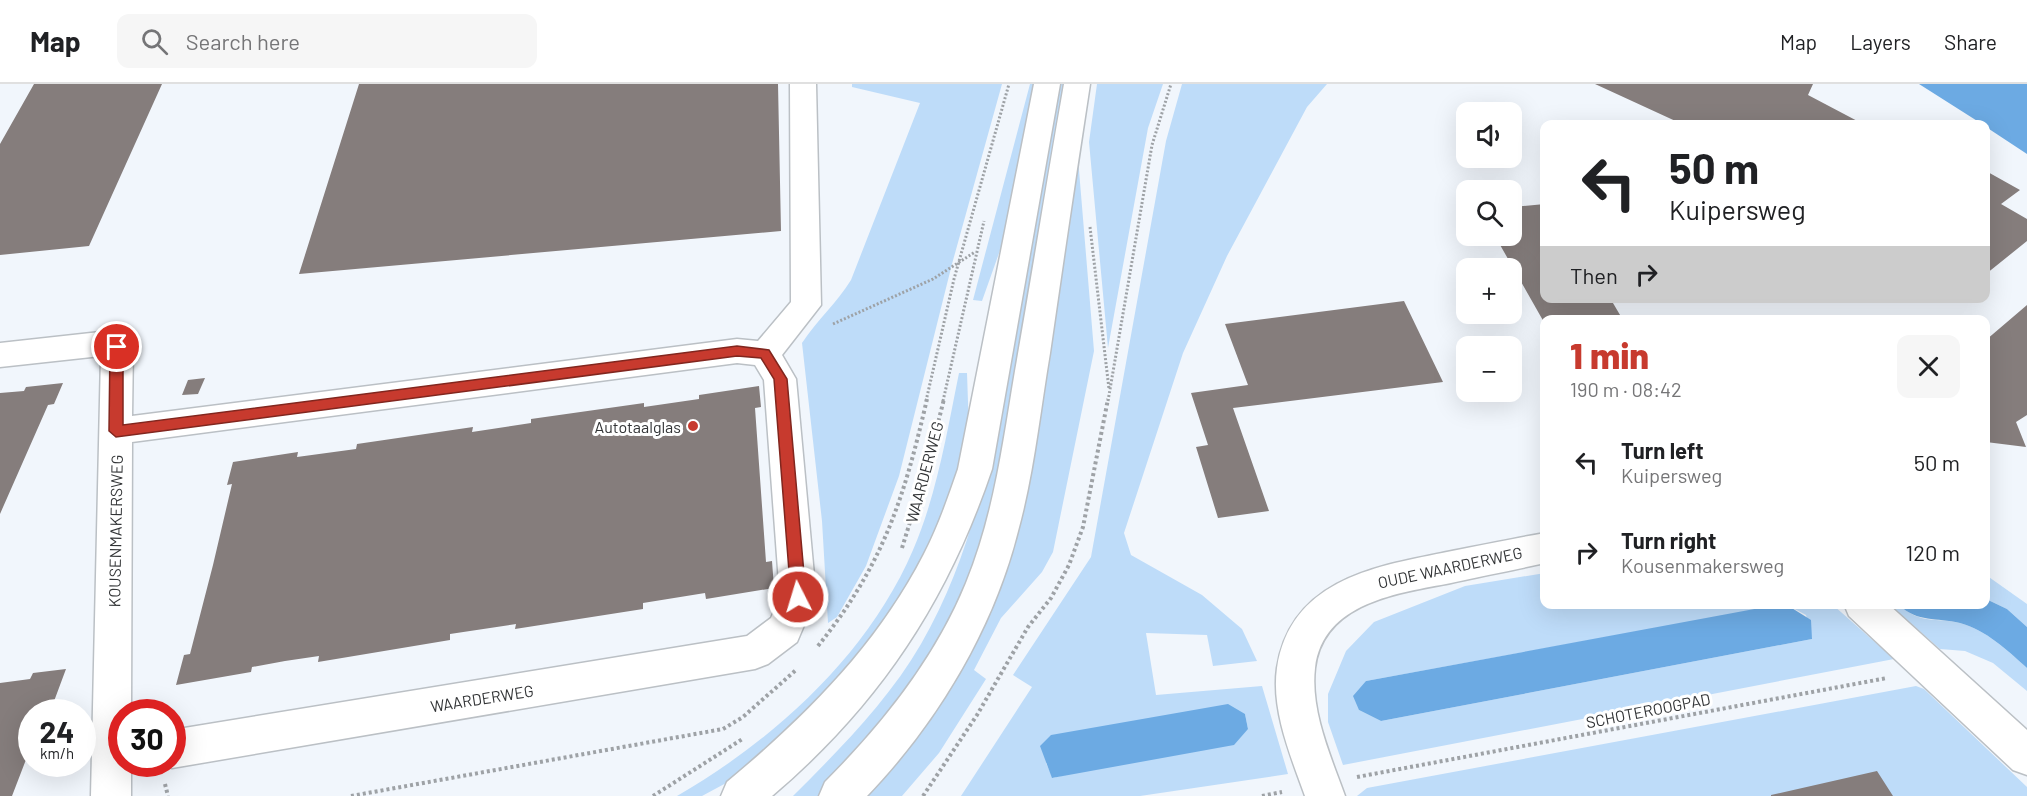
<!DOCTYPE html>
<html lang="en">
<head>
<meta charset="utf-8">
<style>
	:root { --surface:#fff; --page:#f6f6f6; --text:#202124; --muted:#757577; --line:#e0e0e0; --accent:#c73a2e }
	body { margin:0; font-family:Barlow,sans-serif; background:var(--page); color:var(--text); height:100vh; display:flex; flex-direction:column; font-size:22px; white-space:nowrap }
	* { box-sizing:border-box; margin:0 }
	p { font-size:20px; color:var(--muted) }
	.icon { flex:none; width:33px; height:33px; fill:none; stroke:currentColor; stroke-width:2; stroke-linecap:round; stroke-linejoin:round }
	.map { position:relative; flex:1; overflow:hidden }
	.details { position:absolute; left:1540px; top:231px; width:450px; height:294px; display:flex; flex-direction:column; background:var(--surface); border-radius:12px; box-shadow:0 6px 24px #0002 }
	.details>* { flex:none }
	.guide { position:absolute; left:1540px; top:36px; width:450px; height:183px; border-radius:12px; box-shadow:0 6px 24px #0002; background:#fff; color:var(--text); overflow:hidden }
	.buttons { position:absolute; left:1456px; top:18px; display:grid; gap:12px }
	.buttons a { display:grid; place-items:center; width:66px; height:66px; border-radius:12px; background:var(--surface); box-shadow:0 6px 24px #0002; font-size:30px }
	.speed { position:absolute; left:18px; top:615px; display:flex; gap:12px; font-size:30px; font-weight:700; text-align:center }
	.speed>* { display:grid; place-content:center; width:78px; height:78px; border-radius:50%; background:var(--surface); box-shadow:0 6px 24px #0002; line-height:1 }
	.speed small { font-size:15px; font-weight:400 }
	.speed .limit { border:9px solid #d22; background:#fff; color:#111 }
	.pin { position:absolute; display:grid; place-items:center; width:51px; height:51px; color:#fff; margin:-26px; border:3px solid #fff; border-radius:50%; box-shadow:0 2px 6px #0007 }
	.me { position:absolute; width:66px; margin:-33px; rotate:355deg; stroke-linejoin:round; filter:drop-shadow(0 0 4px #0008) }
	.turn { display:flex; align-items:center; gap:21px; height:126px; padding:0 30px; font-size:27px }
	.turn .icon { width:78px; height:78px; stroke-width:2.5 }
	.turn b { display:block; font-size:42px; line-height:51px }
	.then { display:flex; align-items:center; height:57px; padding:0 30px; background:#0003; gap:12px; font-size:22px }
	.round { display:grid; place-items:center; flex:none; width:63px; height:63px; border-radius:12px; background:var(--page) }
	.summary { display:flex; align-items:center; justify-content:space-between; height:102px; padding:0 30px }
	h1 { font-size:36px; font-weight:800; line-height:45px; color:var(--accent) }
	ul { padding:0; list-style:none }
	li { display:flex; align-items:center; gap:18px; height:90px; padding:0 30px }
	li div { flex:1 }
	li b { display:block; font-size:22px }
	li em { font-style:normal }
	header { display:flex; align-items:center; gap:36px; box-sizing:border-box; height:84px; padding:0 30px; background:var(--surface); border-bottom:2px solid var(--line) }
	header strong { font-size:28px }
	nav { display:flex; gap:33px; margin-inline-start:auto; font-size:21px }
	.search { width:420px; height:54px; background:var(--page); display:flex; align-items:center; gap:15px; box-sizing:border-box; padding:0 21px; border-radius:12px; color:var(--muted); font-size:22px }
	.map>svg:first-child { display:block }
	.green { fill:#bedcf9; fill-rule:evenodd }
	.water { fill:#6caae3 }
	.building { fill:#857d7c }
	.lines { fill:none; stroke-linecap:round; stroke-linejoin:round }
	.minor-casing { stroke:#bbc0c5; stroke-width:3 }
	.primary-casing { stroke:#bbc0c5; stroke-width:3 }
	.path-far1 { stroke:#9ea2a6; stroke-width:3; stroke-dasharray:2 2; stroke-linecap:butt }
	.path { stroke:#9ea2a6; stroke-width:4; stroke-dasharray:3 3; stroke-linecap:butt }
	.minor { fill:#fff; fill-rule:evenodd }
	.primary { fill:#fff; fill-rule:evenodd }
	.route { fill:#c73a2e; stroke:#81261e; stroke-width:1.5 }
	.poi-dot { fill:#c73a2e; stroke:#fff; stroke-width:2 }
	.labels { text-anchor:middle; dominant-baseline:central; stroke-width:6; stroke-linejoin:round; paint-order:stroke }
	.poi-label { font-size:16px; fill:#323436; stroke:#fff; text-anchor:end }
	.street-label { font-size:16px; fill:#323436; stroke:#fff }
</style>
</head>
<body>
<header>
<strong>Map</strong>
<div class="search"><svg class="icon" aria-label="search" viewBox="0 0 24 24"><circle cx="10" cy="10" r="6"/><path d="M15 15l6 6"/></svg>Search here</div>
<nav><a>Map</a><a>Layers</a><a>Share</a></nav>
</header>
<div class="map">
<svg width="2027" height="712" viewBox="0 0 2027 712">
	<rect width="100%" height="100%" fill="#f1f6fc"/>
	<path class="green" d="M852 0H1002L952 180 899 392 866 482 837 533 828 539 822 437 802 259C817 236 837 219 851 196L920 19 852 3Z
		M1030 0H1038L1009 141 982 217 973 216Z
		M1056 0H1068L1009 356 976 485 922 590 820 712H793C839 666 888 617 921 560 978 460 991 365 1011 254 1026 169 1041 85 1056 0Z
		M1097 0H1163L1148 44 1108 264 1089 58Z
		M1182 0H1327L1307 23 1227 172 1183 269 1124 449 1131 471 1202 511 1242 545 1257 577 1213 582 1207 551 1146 549 1156 611 1262 602 1288 690 1140 712H961L1032 603 1013 591 1091 473 1166 57ZM1245 630 1248 645 1053 694 1046 679Z
		M1077 62 1094 267 1053 468 1042 488 1001 534 974 586 986 595 939 669 902 712H855L966 565Z
		M959 289H967L969 347 952 418 885 546 754 684 702 712H677C774 656 868 571 913 466 937 410 947 348 959 289Z
		M1545 489V520L1782 521 1366 597 1359 626 1381 637 1812 555 1806 531 1787 521H1833L1894 575 1343 681 1328 638V610L1346 567 1374 538 1465 502Z
		M1986 491 2027 520V543L2007 525 1986 515Z
		M1890 521H1899C1922 541 1934 533 1960 539 1986 546 2007 566 2027 584V607L1993 579 1965 567 1940 565Z
		M1916 602 1924 605 2027 703V712H1357L1367 704Z"/>
	<path class="water" d="M1919 0H2027V70L1986 43V40H1982Z
		M1986 515 2007 525 2027 543V584C2007 566 1986 546 1960 539 1936 533 1918 539 1899 521L1986 520Z
		M1782 520 1787 521 1811 536 1812 555 1381 637 1359 626 1353 612 1366 597Z
		M1228 620 1245 630 1248 645 1234 661 1052 694 1040 662 1051 651Z"/>
	<path class="building" d="M34 0H162L89 162 0 171V60Z
		M359 0H778L781 147 299 190Z
		M1595 0H1813L1808 11 1863 40H1682Z
		M1986 87 2020 106 2001 120 2027 135V157L1986 190Z
		M1545 120V214H1610L1623 236H1545V240L1495 152H1512V123Z
		M1404 217 1443 298 1233 324 1269 427 1218 434 1196 363 1208 361 1191 309 1248 301 1225 240Z
		M2027 221V331L2016 338 2026 363 1986 358V256Z
		M205 294 198 310 182 311 188 296Z
		M63 299 54 320 48 321 0 430V309L24 307 26 303Z
		M759 302 761 323 755 324 766 478 772 477 774 504 706 515 705 509 643 519V525L515 545 516 540 450 550V556L318 578 319 572 285 577 252 583 251 588 176 601 184 571 190 570 213 481 232 400 227 401 233 378 298 368 297 373 356 365 357 360 473 343 472 348 531 339V335L644 319V323L699 315V311Z
		M66 585 50 628H32V660L12 712H0V599L30 595 33 589Z
		M1877 687 1893 712H1771V711Z"/>
	<g class="lines">
		<defs>
			<path id="minor" d="M790 0H816L821 221 782 271 796 295 816 513 797 558 768 580 755 585 172 684 160 680H172V646L747 552 771 534 780 513 764 296 755 281 737 279 132 358 131 628H122V680H131V712H91L101 272 0 283V259L100 248 128 255 133 263 132 332 737 255 758 257 791 218Z
				M1545 449V479C1514 486 1482 492 1451 499 1399 509 1323 518 1315 584 1310 627 1331 673 1345 712H1305C1291 673 1271 626 1277 584 1290 498 1371 483 1442 469 1477 462 1511 455 1545 449Z
				M1844 520H1888L2027 646V691L2013 686 1849 532Z"/>
			<path id="primary" d="M1034 0H1060L992 385C947 518 879 621 772 712H721L727 698C805 633 877 562 924 470 938 443 948 414 958 385Z
				M1064 0H1090C1076 90 1063 179 1050 269 1040 328 1034 389 1018 447 993 546 937 639 867 712H819L825 698C882 641 935 575 966 499 994 431 1003 358 1015 287 1032 191 1047 96 1064 0Z"/>
		</defs>
		<use href="#minor" class="minor-casing"/>
		<use href="#primary" class="primary-casing"/>
		<path class="path-far1" d="M1090 143 1109 305
			M833 240 933 195 975 168
			M926 317 954 195 1009 0
			M943 317 984 137
			M1108 317 1152 61 1171 0"/>
		<path class="path" d="M902 464 927 383 944 315
			M818 562C883 481 904 415 927 315
			M1357 693 1887 594
			M165 700 168 712
			M351 712 723 645 743 633 797 585
			M653 712 744 654
			M923 712 977 631 1028 543 1051 514 1069 481 1083 443 1108 315
			M1262 712 1282 708"/>
		<use href="#minor" class="minor"/>
		<use href="#primary" class="primary"/>
	</g>
	<path class="route" d="M117 258 123 263V341L737 262 769 266 787 295 806 513 798 520 791 513 774 295 761 274 737 272 116 353 109 347 110 263Z"/>
	<circle class="poi-dot" cx="693" cy="342" r="6"/>
	<g class="labels">
		<g class="poi-label">
			<text x="681" y="342">Autotaalglas</text>
		</g>
		<g class="street-label">
			<text transform="translate(924 388) rotate(-75)">WAARDERWEG</text>
			<text transform="translate(115 447) rotate(-89)">KOUSENMAKERSWEG</text>
			<text transform="translate(1450 483) rotate(-12)">OUDE WAARDERWEG</text>
			<text transform="translate(482 614) rotate(-9)">WAARDERWEG</text>
			<text transform="translate(1648 626) rotate(-11)">SCHOTEROOGPAD</text>
		</g>
	</g>
</svg>
<div class="buttons">
<a><svg class="icon" aria-label="sound" viewBox="0 0 24 24"><path d="M4 9h4l5-4v14l-5-4H4zM17 9q2 3 0 6"/></svg></a>
<a><svg class="icon" aria-label="search" viewBox="0 0 24 24"><circle cx="10" cy="10" r="6"/><path d="M15 15l6 6"/></svg></a>
<a>+</a>
<a>−</a>
</div>
<div class="speed"><div>24<small>km/h</small></div><div class="limit">30</div></div>
<div class="pin" style="left:117px;top:263px;background:#d93025"><svg class="icon" aria-label="arrive" viewBox="0 0 24 24"><path d="M6 21V4h12l-3 4 3 4H6"/></svg></div>
<svg class="me" style="left:798px;top:513px" viewBox="-20 -20 40 40"><circle r="17" fill="#c73a2e" stroke="#fff" stroke-width="3"/><path d="M0-11L8 9 0 5-8 9z" fill="#fff"/></svg>
<div class="guide">
<div class="turn"><svg class="icon" aria-label="left" viewBox="0 0 24 24"><path d="M17 20v-9H6M10 6l-5 5 5 5"/></svg><div><b>50 m</b>Kuipersweg</div></div>
<div class="then">Then<svg class="icon" aria-label="right" viewBox="0 0 24 24"><path d="M7 20v-9h11M14 6l5 5-5 5"/></svg></div>
</div>
<section class="details">
<div class="summary"><div><h1>1 min</h1><p>190 m · 08:42</p></div><a class="round"><svg class="icon" aria-label="close" viewBox="0 0 24 24"><path d="M6 6l12 12M18 6L6 18"/></svg></a></div>
<ul>
<li><svg class="icon" aria-label="left" viewBox="0 0 24 24"><path d="M17 20v-9H6M10 6l-5 5 5 5"/></svg><div><b>Turn left</b><p>Kuipersweg</p></div><em>50 m</em></li>
<li><svg class="icon" aria-label="right" viewBox="0 0 24 24"><path d="M7 20v-9h11M14 6l5 5-5 5"/></svg><div><b>Turn right</b><p>Kousenmakersweg</p></div><em>120 m</em></li>
</ul>
</section>
</div>
</body>
</html>
